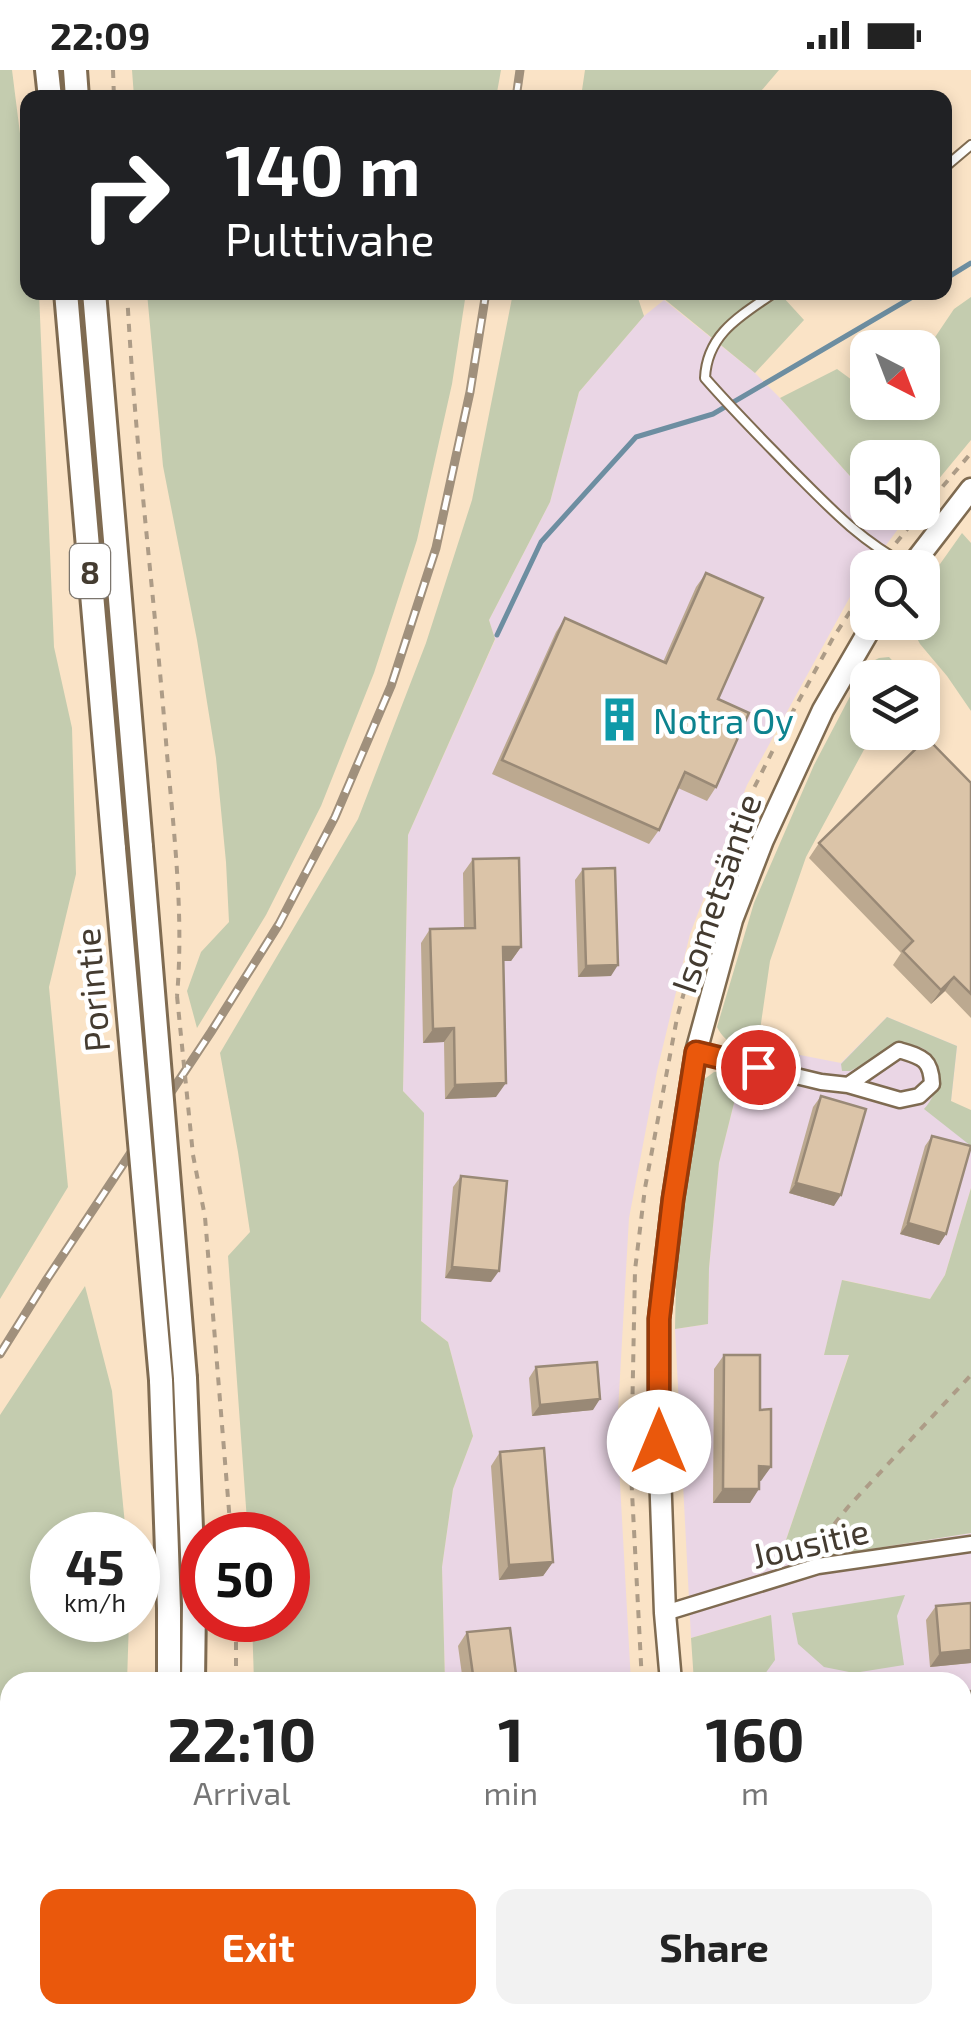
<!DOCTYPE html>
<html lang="en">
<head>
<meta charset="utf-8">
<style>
	:root { --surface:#fff; --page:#f2f2f2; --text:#222; --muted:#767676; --accent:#ea580c }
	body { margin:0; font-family:"Exo 2",sans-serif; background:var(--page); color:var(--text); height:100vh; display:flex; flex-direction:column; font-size:38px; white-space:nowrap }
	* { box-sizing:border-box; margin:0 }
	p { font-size:32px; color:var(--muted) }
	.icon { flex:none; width:55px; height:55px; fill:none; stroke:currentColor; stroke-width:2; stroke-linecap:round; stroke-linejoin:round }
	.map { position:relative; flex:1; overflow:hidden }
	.panel { position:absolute; left:0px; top:1602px; width:972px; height:352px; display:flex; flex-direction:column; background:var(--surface); border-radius:30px 30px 0 0; box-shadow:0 5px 15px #0003 }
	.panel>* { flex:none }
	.banner { position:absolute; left:20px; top:20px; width:932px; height:210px; border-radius:20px; box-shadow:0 5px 15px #0003; background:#202124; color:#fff; overflow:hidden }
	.needle { width:65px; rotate:138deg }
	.controls { position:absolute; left:850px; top:260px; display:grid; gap:20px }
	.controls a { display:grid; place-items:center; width:90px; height:90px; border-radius:20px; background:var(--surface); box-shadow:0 5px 15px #0003; font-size:50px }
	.speed { position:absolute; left:30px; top:1442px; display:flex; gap:20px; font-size:50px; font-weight:700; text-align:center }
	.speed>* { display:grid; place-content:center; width:130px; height:130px; border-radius:50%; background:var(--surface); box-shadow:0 5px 15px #0003; line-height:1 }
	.speed small { font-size:25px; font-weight:400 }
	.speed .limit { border:15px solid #d22; background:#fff; color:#111 }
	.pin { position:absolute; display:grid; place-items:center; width:85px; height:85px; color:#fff; margin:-42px; border:5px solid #fff; border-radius:50%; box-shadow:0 2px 10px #0007 }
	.me { position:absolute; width:110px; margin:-55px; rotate:0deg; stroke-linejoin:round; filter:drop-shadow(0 0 8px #0008) }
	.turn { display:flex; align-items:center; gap:35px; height:210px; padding:0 40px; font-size:45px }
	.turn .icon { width:130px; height:130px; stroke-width:2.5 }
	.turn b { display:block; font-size:70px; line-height:85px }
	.eta { display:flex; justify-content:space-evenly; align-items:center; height:170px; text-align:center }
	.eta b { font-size:60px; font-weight:700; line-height:70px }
	.button { display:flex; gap:20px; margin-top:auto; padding:20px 40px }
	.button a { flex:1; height:115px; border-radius:20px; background:var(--accent); color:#fff; font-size:40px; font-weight:700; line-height:115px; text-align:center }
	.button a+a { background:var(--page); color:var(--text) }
	.status { display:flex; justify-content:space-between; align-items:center; height:70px; padding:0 50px; background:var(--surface); direction:ltr }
	.status svg { height:28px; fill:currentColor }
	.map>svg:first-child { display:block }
	.industrial { fill:#ead6e5 }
	.green { fill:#c4ccaf }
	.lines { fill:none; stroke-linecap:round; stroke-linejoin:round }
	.stream { stroke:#6d8ea1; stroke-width:5 }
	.service-casing { stroke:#7f6b51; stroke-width:12 }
	.minor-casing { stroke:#7f6b51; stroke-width:19 }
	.secondary-casing { stroke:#7f6b51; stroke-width:25 }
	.trunk-casing { stroke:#7f6b51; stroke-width:28 }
	.path { stroke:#ad9c87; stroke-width:4; stroke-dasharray:8 8; stroke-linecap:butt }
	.service { stroke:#fff; stroke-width:8 }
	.minor { stroke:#fff; stroke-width:14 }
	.secondary { stroke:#fff; stroke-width:20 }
	.trunk { stroke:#fff; stroke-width:22 }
	.rail-casing { stroke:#a0907c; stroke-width:9 }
	.rail { stroke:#fff; stroke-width:5; stroke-dasharray:15; stroke-linecap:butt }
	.trunk-bridge-casing { stroke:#7f6b51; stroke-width:28; stroke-linecap:butt }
	.path-bridge { stroke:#ad9c87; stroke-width:4; stroke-dasharray:8 8; stroke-linecap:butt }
	.trunk-bridge { stroke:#fff; stroke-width:22 }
	.wall { fill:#bca990 }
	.shaded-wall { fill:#998976 }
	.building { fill:#dbc4a8; stroke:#998976; stroke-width:2.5 }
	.route-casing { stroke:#983908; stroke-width:25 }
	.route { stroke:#ea580c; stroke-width:18 }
	.labels { text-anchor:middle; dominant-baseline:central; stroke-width:9; stroke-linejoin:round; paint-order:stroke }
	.shield { fill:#fff; stroke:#7c766e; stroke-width:2.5 }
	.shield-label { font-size:32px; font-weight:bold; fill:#443b30 }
	.culture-label { font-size:35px; fill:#0d838f; stroke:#fff; text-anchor:start }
	.street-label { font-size:35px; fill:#443b30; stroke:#fff }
</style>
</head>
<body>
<div class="status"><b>22:09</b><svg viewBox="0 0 49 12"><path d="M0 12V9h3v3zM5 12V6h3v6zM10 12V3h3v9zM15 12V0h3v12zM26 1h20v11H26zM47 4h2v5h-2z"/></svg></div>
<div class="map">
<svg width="971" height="1953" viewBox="0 0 971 1953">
	<rect width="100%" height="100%" fill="#fae3c6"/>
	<path class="industrial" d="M664 230 755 303 780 328 867 425 868 442 910 443 857 514 747 715 690 864 657 1001 629 1148 617 1359 631 1612H445L442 1497 453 1419 473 1366 448 1272 421 1251 424 1044 403 1021 408 765 495 570 489 550 550 432 579 322 644 246Z
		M887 947 957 976 951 1031 971 1075V1118L945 1205 930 1229 843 1210 824 1285 849 1284 786 1470 789 1492 971 1463V1671L963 1673 962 1612H759L775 1589 770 1545 691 1568 675 1259 708 1254 709 1198 719 1093 740 1009 739 1002 743 980 791 990 798 989 800 985 841 993Z"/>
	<path class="green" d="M0 0H12L27 119 28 222 39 223 54 577 72 658 76 804 49 917 68 1117 0 1229Z
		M132 0H501L496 28 134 27Z
		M585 0H779L756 27H581Z
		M627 222 638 228 644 246 579 322 550 432 489 550 495 569 408 765 403 1021 424 1043 421 1251 448 1272 473 1366 453 1419 442 1497 445 1612H254L252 1550H288V1465H248L228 1186 250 1162 238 1082 220 983 358 749 426 573 472 430 513 223Z
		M147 223H466L452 314 417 470 374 603 321 736 266 845 197 958 187 921 201 882 229 852 226 792 216 688 197 570 163 396Z
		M657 223H771L783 227 804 250 755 303Z
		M971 227V370L923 428 922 388H868L867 425 780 328 837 299 867 321 868 332H922L923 285 954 239Z
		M962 463 971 473V641L947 606 920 574 909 553 922 552 923 518Z
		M889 587 905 604 903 607 868 608V662L873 663 806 787 770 891 758 974 800 985 799 989 791 990C765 985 730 984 717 957L754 833 814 695 867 594 879 588Z
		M887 947 957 976 951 1031 971 1040V1076L924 1039C940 1022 946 989 922 978 915 975 907 973 899 975 882 978 866 994 850 1001H842L841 994Z
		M714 1002H739L740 1009 719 1093 709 1198 708 1254 675 1259C676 1176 683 1090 703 1010Z
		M971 1118V1463L789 1492 786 1470 849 1285H824L842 1210 930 1229 945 1205Z
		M85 1216 112 1321 126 1465H52V1550H129L127 1612H10V1869L0 1880V1345Z
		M905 1525 897 1546 904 1595 854 1603 824 1597 798 1574 792 1543Z
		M771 1545 775 1590 759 1612H694L691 1568Z
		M971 1671V1953H745L743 1945H962V1673Z"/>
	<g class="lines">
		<path class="stream" d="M945 209 971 193
			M497 565 541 472 636 367 713 344 921 222"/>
		<defs>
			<path id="service" d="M945 97 971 75
				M775 222C742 245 707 263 705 308 732 339 761 368 790 398 829 437 858 469 908 496"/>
			<path id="minor" d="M696 982 821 1012 848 1015 900 1030 919 1026 932 1014C931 988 921 987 899 980L848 1015
				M665 1543 818 1496 971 1474"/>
			<path id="secondary" d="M910 498 971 419
				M671 1612 665 1543 659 1372V1249L673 1129 696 982 732 850 763 770 823 640 874 552
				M709 1945 710 1953"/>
			<path id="trunk" d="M47 0 50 28
				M75 0 77 28
				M66 222 114 779
				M94 222 141 777
				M185 1308 194 1534 193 1612
				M161 1310 169 1538V1612
				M135 1953 136 1945
				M161 1953 162 1945"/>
		</defs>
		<use href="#service" class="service-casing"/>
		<use href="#minor" class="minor-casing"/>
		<use href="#secondary" class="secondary-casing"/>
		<use href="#trunk" class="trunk-casing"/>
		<path class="path" d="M113 0 114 28
			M127 222C135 377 155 530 167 684 174 764 184 846 177 926
			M922 441 971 383
			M896 473 921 442
			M193 1085 205 1147 231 1465
			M820 1481V1472L848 1437 971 1305
			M236 1612V1550
			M642 1612 631 1403 635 1200 645 1118 677 948 701 860 746 734 785 656 833 568 868 514
			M682 1945 684 1953
			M231 1953 232 1945"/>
		<use href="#service" class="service"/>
		<use href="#minor" class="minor"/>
		<use href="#secondary" class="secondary"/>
		<use href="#trunk" class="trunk"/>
		<defs>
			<path id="rail" d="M516 28 520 0
				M0 1284 47 1209 211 962 279 854 335 747 391 616 436 478 470 322 486 222"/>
		</defs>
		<use href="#rail" class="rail-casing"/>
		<use href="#rail" class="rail"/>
		<defs>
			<path id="trunk-bridge" d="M141 777 185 1308
				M114 779 161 1310"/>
		</defs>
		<use href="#trunk-bridge" class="trunk-bridge-casing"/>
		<path class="path-bridge" d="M177 926 193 1085"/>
		<use href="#trunk-bridge" class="trunk-bridge"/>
	</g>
	<path class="wall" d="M706 503 718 629 716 717 707 731 678 718 659 760 649 774 492 704 556 562 565 548 663 592 696 517Z
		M971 713V948L945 921 931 934 893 895 901 883 809 788 819 773Z
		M473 789 521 877 511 891H503L496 1027 445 1029 444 972 423 973 421 873 430 859 464 858 463 803Z
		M583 799 611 906 578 907 575 810Z
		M821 1026 834 1136 789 1123 813 1037Z
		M932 1066 946 1164 939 1175 900 1164 925 1076Z
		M461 1106 491 1212 445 1208 453 1117Z
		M724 1285 760 1340 771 1397 759 1411 750 1433H713L714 1299Z
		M536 1297 593 1340 532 1346 529 1308Z
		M500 1382 553 1492 543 1506 499 1510 491 1396Z
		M971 1533V1593L930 1597 926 1550 936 1536Z
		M467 1562 517 1612H463L458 1576Z"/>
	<path class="shaded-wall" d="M503 877H521L511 891H493Z
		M618 895 611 906 578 907 586 896Z
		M954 907 945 921 931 934 941 920Z
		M454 958 444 972 423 973 433 959Z
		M506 1013 496 1027 445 1029 455 1015Z
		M796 1113 841 1125 834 1136 789 1123Z
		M908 1153 946 1164 939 1175 900 1164Z
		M452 1197 499 1201 491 1212 445 1208Z
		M600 1329 593 1340 532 1346 540 1335Z
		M759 1396 771 1397 761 1411 750 1410Z
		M723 1419H759L750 1433H713Z
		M553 1492 543 1506 499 1510 509 1495Z
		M971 1580V1593L930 1597 940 1583Z
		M962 1645H971V1655H962Z"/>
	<path class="building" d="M706 503 763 528 718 629 749 643 716 717 685 702 659 760 502 690 565 548 666 593Z
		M927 668 971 713V924L954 907 941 920 903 881 913 871 819 773Z
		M519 788 521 877H503L506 1013 455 1015 454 958 433 959 430 859 475 858 473 789Z
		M615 798 618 895 586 896 583 799Z
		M821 1026 866 1039 841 1125 796 1113Z
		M932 1066 971 1076 946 1164 908 1153Z
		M461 1106 507 1111 499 1201 452 1197Z
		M724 1285H760V1340L771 1339V1397L759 1396V1419H723Z
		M597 1292 600 1329 540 1335 536 1297Z
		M544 1378 553 1492 509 1495 500 1382Z
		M971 1533V1580L940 1583 936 1536Z
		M510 1558 517 1612H474L467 1562Z
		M971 1621V1645H962V1622Z"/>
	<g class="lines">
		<defs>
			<path id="route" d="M659 1372V1249L673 1129 696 982 758 997"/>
		</defs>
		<use href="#route" class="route-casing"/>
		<use href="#route" class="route"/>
	</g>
	<defs>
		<symbol id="building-bare" viewBox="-9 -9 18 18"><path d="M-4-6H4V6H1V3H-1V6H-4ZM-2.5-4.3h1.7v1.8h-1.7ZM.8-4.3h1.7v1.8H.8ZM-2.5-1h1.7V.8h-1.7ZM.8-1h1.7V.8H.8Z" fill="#0f9aa8" stroke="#fff" stroke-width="2.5" paint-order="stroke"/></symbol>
	</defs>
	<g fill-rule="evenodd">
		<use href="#building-bare" x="588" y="618" width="63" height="63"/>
	</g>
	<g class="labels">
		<rect class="shield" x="70" y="474" width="40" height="54" rx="8"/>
		<g class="shield-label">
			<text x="90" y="501">8</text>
		</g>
		<g class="culture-label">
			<text x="653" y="650">Notra Oy</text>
		</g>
		<g class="street-label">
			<text transform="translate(715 823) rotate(-71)">Isometsäntie</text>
			<text transform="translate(91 920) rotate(-95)">Porintie</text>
			<text transform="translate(810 1472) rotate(-13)">Jousitie</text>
		</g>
	</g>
</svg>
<div class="controls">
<a><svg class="needle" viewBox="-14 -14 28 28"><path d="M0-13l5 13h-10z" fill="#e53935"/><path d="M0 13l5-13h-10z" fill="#767676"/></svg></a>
<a><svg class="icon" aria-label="sound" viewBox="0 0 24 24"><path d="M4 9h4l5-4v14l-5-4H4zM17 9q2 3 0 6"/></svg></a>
<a><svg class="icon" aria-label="search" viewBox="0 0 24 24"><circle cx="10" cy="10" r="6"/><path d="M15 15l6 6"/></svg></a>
<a><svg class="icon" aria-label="layers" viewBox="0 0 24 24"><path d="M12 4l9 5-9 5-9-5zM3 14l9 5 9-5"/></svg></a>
</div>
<div class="speed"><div>45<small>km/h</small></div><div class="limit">50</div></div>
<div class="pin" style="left:758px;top:997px;background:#d93025"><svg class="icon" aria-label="arrive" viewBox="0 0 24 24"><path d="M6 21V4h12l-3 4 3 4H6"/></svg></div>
<svg class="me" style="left:659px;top:1372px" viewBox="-20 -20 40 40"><circle r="19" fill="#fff"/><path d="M0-13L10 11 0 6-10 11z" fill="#ea580c"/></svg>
<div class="banner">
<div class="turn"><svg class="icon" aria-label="right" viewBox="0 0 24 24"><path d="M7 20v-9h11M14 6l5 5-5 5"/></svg><div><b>140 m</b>Pulttivahe</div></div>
</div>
<section class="panel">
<div class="eta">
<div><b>22:10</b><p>Arrival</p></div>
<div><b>1</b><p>min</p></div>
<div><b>160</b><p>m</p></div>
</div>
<div class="button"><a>Exit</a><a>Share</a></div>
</section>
</div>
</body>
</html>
